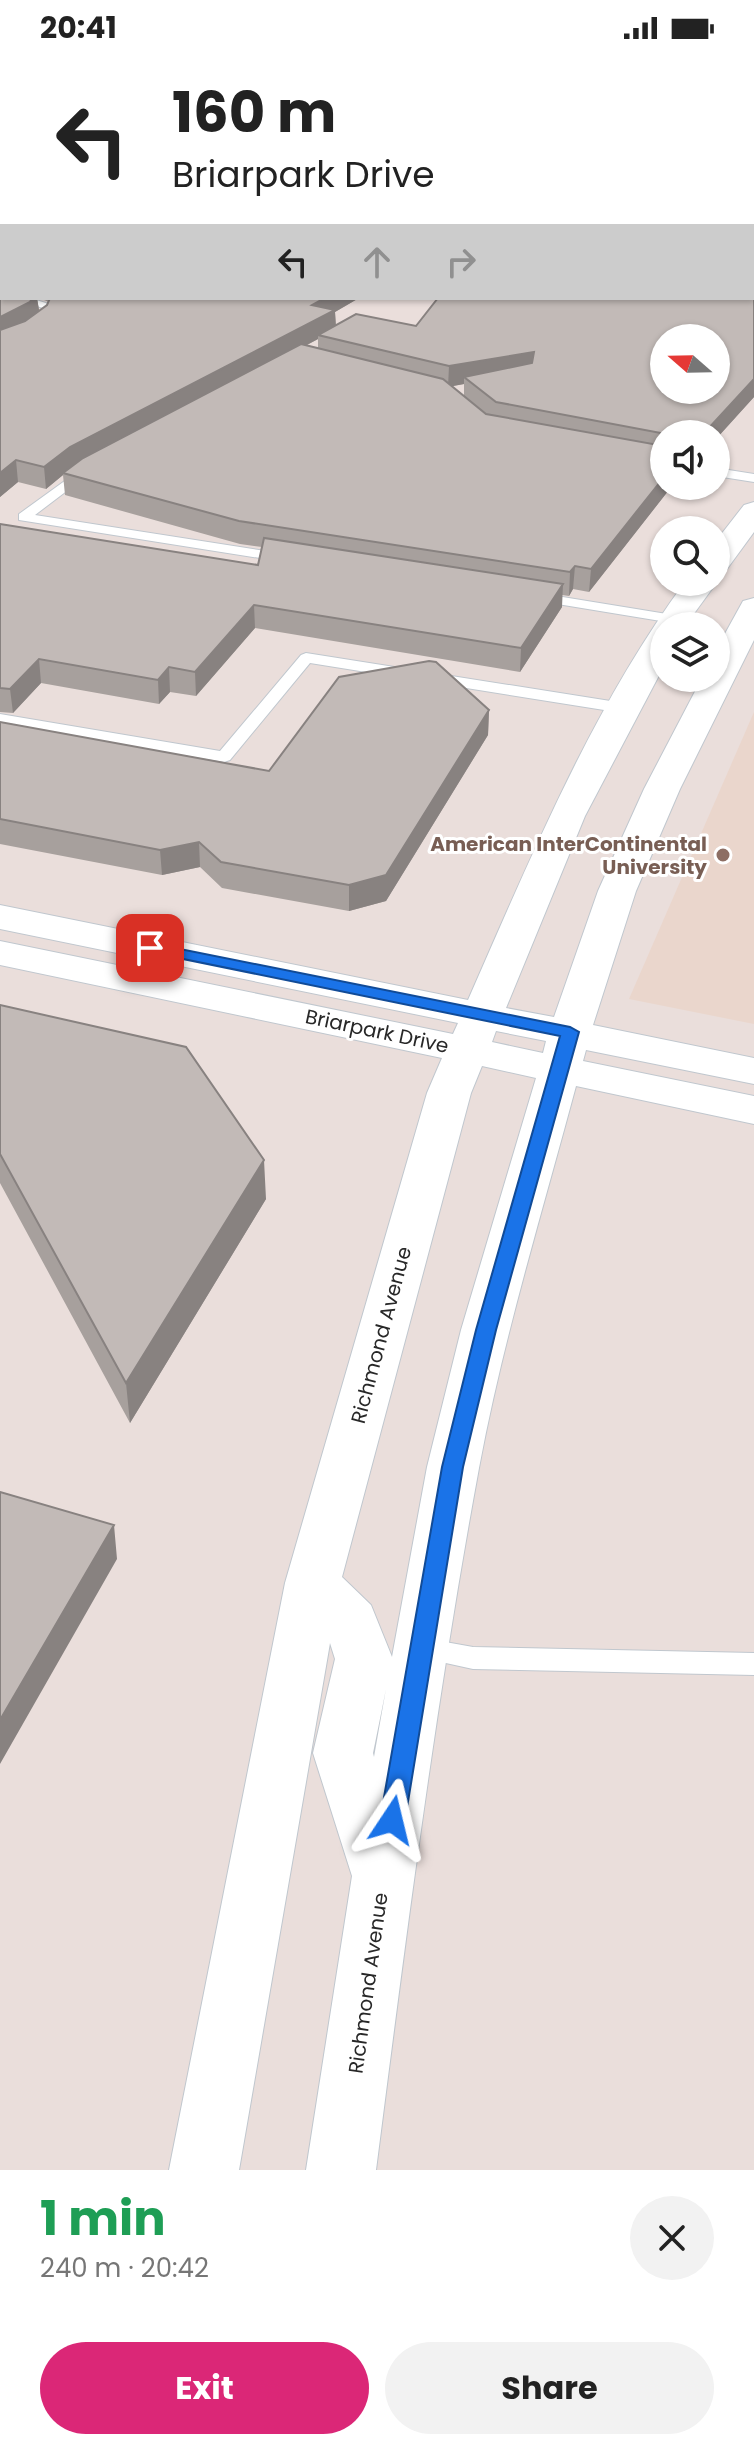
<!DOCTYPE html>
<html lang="en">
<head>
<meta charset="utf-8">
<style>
	:root { --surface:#fff; --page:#f2f2f2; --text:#222; --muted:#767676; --accent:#db2777 }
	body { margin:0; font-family:Poppins,sans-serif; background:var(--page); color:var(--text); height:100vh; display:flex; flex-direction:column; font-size:30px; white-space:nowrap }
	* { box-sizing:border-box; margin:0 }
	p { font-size:26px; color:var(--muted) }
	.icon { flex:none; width:44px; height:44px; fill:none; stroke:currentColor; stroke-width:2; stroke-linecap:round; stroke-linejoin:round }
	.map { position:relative; height:2114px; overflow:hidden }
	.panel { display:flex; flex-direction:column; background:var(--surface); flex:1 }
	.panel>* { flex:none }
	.hud { position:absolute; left:0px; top:0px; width:754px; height:244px; box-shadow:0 2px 6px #0004; background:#fff; color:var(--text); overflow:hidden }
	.needle { width:52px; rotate:290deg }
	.fabs { position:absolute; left:650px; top:268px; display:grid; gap:16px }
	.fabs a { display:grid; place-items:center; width:80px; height:80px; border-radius:50%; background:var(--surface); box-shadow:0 2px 6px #0004; font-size:40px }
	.pin { position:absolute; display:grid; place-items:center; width:68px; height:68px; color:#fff; margin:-34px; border-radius:16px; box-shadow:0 4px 12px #0006 }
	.me { position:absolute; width:88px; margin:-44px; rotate:10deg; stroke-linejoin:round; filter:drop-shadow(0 0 6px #0008) }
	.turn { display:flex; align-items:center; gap:28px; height:168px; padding:0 40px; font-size:36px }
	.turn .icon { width:104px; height:104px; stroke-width:2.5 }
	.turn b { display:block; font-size:56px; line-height:68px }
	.lanes { display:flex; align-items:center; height:76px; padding:0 40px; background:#0003; justify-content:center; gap:40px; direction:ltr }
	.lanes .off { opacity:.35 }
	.round { display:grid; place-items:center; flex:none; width:84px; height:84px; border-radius:42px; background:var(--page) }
	.headline { display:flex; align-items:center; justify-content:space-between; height:136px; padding:0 40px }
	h1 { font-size:48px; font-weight:700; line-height:60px; color:#1e9e55 }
	.action { display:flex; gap:16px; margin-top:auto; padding:16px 40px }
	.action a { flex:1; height:92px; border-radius:48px; background:var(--accent); color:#fff; font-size:32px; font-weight:700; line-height:92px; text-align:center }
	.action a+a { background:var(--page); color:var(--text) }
	.status { display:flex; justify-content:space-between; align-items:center; height:56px; padding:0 40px; background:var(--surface); direction:ltr }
	.status svg { height:22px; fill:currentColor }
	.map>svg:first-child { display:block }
	.education { fill:#ead6cc }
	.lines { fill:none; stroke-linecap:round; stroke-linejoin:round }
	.lane-casing { stroke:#c0c7ce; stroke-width:2 }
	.secondary-casing { stroke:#c0c7ce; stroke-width:2 }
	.lane { fill:#fff; fill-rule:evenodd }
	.secondary { fill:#fff; fill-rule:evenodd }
	.wall { fill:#a7a09d; fill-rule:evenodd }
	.shaded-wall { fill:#888280 }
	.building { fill:#c2bab7; stroke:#888280; stroke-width:2; fill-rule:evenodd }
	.route { fill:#1a73e8; stroke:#114b97; stroke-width:2 }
	.education-dot { fill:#8d6e63; stroke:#fff; stroke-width:3 }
	.labels { text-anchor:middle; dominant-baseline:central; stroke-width:6; stroke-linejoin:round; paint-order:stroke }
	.education-label { font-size:20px; font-weight:bold; fill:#785e54; stroke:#fff; text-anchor:end }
	.street-label { font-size:20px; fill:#282828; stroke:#fff }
</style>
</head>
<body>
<div class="status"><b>20:41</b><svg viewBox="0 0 49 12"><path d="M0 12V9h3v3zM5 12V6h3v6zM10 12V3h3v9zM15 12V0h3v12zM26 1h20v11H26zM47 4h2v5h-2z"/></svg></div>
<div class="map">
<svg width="754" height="2114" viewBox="0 0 754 2114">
	<rect width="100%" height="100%" fill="#eadedb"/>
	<path class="education" d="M754 656V968L629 943Z"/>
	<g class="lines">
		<defs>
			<path id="lane" d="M11 242H30L55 250C49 276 23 285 0 292V285L34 268 43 252Z
				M84 411 89 412V418L35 459 285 498 292 502 285 506 19 464V458Z
				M716 412 754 418V426L716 420Z
				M538 537 673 559 680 563 673 567 533 544V538Z
				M306 597 623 647 631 652 623 657 310 607 230 704 224 706 0 668V658L220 695 301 599Z
				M423 1582 473 1591 754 1597V1619L473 1613 414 1600 410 1593 414 1586Z"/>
			<path id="secondary" d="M752 75H754V87H752Z
				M754 446V476L727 513 716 515V485L744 449Z
				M716 525 717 526 685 570H664V610L585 760 506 952 554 961 598 835 644 733 702 622H716V594L743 545 754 542V584L680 733 636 835 593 969 754 1002V1028L586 994 583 1005 754 1040V1068L576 1030C542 1157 503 1283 479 1412 436 1644 406 1880 376 2114H306L352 1820 313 1697 335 1603 330 1587 239 2114H169L285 1527 427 1037 442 1002 0 909V885L453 978 458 967 0 873V849L468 944C531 801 593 650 685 526ZM496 975 546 985 543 997 492 986ZM482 1010 536 1022 461 1274 427 1411 392 1601 371 1549 342 1521 471 1037ZM386 1633 374 1701 373 1697Z"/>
		</defs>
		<use href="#lane" class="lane-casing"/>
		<use href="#secondary" class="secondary-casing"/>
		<use href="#lane" class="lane"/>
		<use href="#secondary" class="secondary"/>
	</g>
	<path class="wall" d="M0 0H472L469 2H2V242H37L39 254 37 256 47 249 49 246 39 242H359L335 256 336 269 416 270 752 242 754 134V341L716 383V378H664V430H672L589 536 573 533 569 540 562 539V551L520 616 255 572 196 640 170 636 159 648 41 627 13 657 0 656V468L258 509 262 491 240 488 65 439 63 419 46 433 18 426 0 441ZM318 283V292L307 289ZM464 328V340L452 330Z
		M754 0V72H752V2Z
		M489 654 488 679 386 845 349 855 222 832 200 811 162 819 0 788V666L269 715Z
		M0 949 266 1143 130 1367 0 1127Z"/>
	<path class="shaded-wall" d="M453 0H472L469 2H451Z
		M32 242H37L39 254 32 266 0 282V261Z
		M325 242H359L335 256 336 274 318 279V283L63 417V419L46 433 44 411 70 391Z
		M534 296 533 317 464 321V328L448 331 449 310Z
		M754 323V341L716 383V378H706L707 374Z
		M16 404 18 426 0 441V417Z
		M664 421V430H672L589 536 591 513Z
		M575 510 573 533 569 540 570 516Z
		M563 528 562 551 520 616 521 592Z
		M254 549 255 572 196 640 195 616Z
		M39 603 41 627 13 657 10 633Z
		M169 611 170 636 159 648 158 624Z
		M489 654 488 679 386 845 349 855V829Z
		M199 786 200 811 162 819 160 794Z
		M264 1104 266 1143 130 1367 126 1327Z
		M114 1469 117 1503 0 1708V1664Z"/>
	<path class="building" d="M0 0H453L451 2H2V26L0 24Z
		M569 0H754V4L752 9V2H567Z
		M752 13 754 14V55L752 56Z
		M2 33V87H0V35H2Z
		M0 97H2V183H0Z
		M754 134V323L707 374 702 373 698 378H666L496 346 464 321 532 307 534 296 449 310 318 279 356 258 416 270 438 242H752V135ZM664 282H716V334H664Z
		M0 194H2V213H0Z
		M0 224H2V242H32L30 246 0 261Z
		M50 242H325L312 249 335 254 70 391 44 411 16 404 0 417V274L25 265 47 249Z
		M301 288 443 323 486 358 664 390V421L591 513 575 510 570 516 239 465 63 417 83 402Z
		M0 468 258 509 264 482 563 528 521 592 254 549 195 616 169 611 158 624 39 603 10 633 0 632Z
		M429 605 436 606 489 654 386 819 349 829 221 806 199 786 160 794 0 763V666L269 715 339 621Z
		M0 949 186 991 264 1104 126 1327 0 1098Z
		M0 1436 114 1469 0 1664Z"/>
	<path class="route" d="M150 887 570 971 579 976 496 1274 463 1411 405 1764 401 1771 392 1775 383 1771 380 1764 442 1411 476 1274 560 980 144 895 142 892Z"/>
	<circle class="education-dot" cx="723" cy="799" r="8"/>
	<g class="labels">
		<g class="education-label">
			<text x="707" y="788">American InterContinental<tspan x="707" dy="23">University</tspan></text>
		</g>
		<g class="street-label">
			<text transform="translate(377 975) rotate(12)">Briarpark Drive</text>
			<text transform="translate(381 1279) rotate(-75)">Richmond Avenue</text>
			<text transform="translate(368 1927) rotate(-82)">Richmond Avenue</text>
		</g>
	</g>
</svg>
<div class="fabs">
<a><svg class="needle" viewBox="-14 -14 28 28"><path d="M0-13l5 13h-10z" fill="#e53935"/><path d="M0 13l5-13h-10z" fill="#767676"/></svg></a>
<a><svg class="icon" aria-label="sound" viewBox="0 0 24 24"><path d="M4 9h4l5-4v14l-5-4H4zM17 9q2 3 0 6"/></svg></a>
<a><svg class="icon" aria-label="search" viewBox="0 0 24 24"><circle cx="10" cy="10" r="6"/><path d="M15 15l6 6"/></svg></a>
<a><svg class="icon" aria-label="layers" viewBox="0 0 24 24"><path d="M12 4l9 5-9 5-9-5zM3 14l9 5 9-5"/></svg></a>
</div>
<div class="pin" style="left:150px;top:892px;background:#d93025"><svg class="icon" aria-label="arrive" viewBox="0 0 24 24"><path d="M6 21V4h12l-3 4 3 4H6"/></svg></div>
<svg class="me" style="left:392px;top:1764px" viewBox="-20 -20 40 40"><path d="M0-17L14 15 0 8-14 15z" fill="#1a73e8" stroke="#fff" stroke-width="4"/></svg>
<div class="hud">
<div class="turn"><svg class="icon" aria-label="left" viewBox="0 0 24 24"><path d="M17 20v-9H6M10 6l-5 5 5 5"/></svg><div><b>160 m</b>Briarpark Drive</div></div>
<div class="lanes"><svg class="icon" aria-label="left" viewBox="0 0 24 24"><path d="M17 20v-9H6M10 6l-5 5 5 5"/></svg><svg class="icon off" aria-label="ahead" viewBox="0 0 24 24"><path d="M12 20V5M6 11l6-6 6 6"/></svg><svg class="icon off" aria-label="right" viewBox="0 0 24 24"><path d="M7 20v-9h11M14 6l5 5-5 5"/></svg></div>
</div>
</div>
<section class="panel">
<div class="headline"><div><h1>1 min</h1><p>240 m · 20:42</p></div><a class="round"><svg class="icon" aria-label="close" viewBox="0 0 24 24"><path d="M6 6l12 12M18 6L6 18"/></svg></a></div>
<div class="action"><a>Exit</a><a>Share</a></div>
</section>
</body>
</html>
